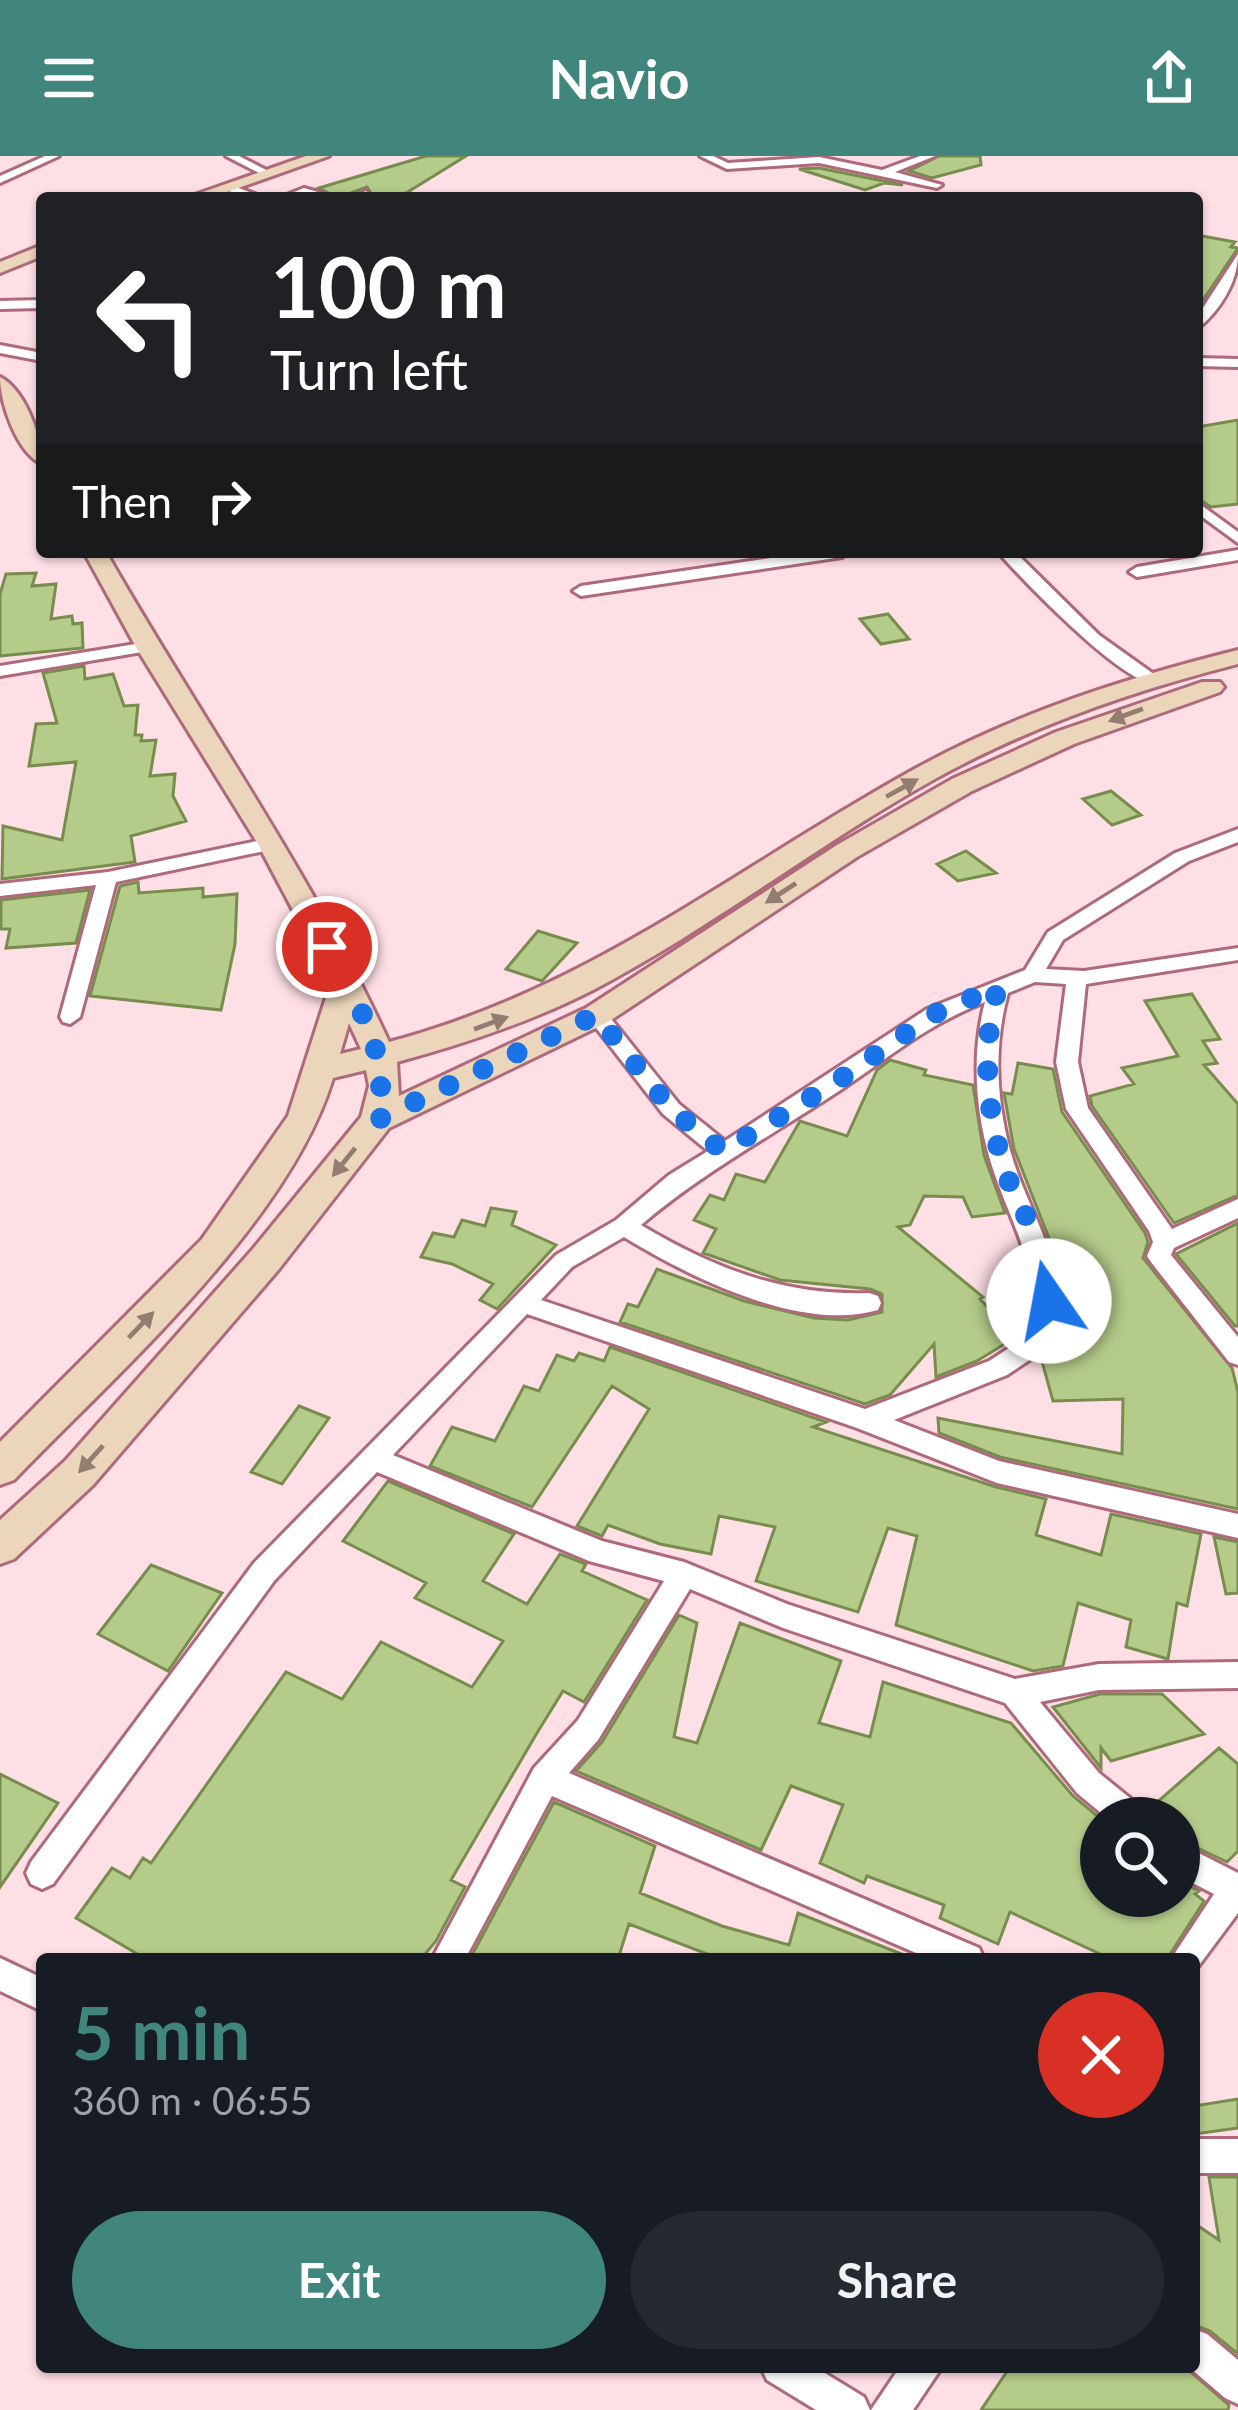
<!DOCTYPE html>
<html lang="en">
<head>
<meta charset="utf-8">
<style>
	:root { --surface:#171b24; --page:#242831; --text:#f1f3f6; --muted:#9ea1a6; --accent:#40867c }
	body { margin:0; font-family:Lato,sans-serif; background:var(--page); color:var(--text); height:100vh; display:flex; flex-direction:column; font-size:45px; white-space:nowrap }
	* { box-sizing:border-box; margin:0 }
	p { font-size:39px; color:var(--muted) }
	.icon { flex:none; width:66px; height:66px; fill:none; stroke:currentColor; stroke-width:2; stroke-linecap:round; stroke-linejoin:round }
	.map { position:relative; flex:1; overflow:hidden }
	.side { position:absolute; left:36px; top:1797px; width:1164px; height:420px; display:flex; flex-direction:column; background:var(--surface); border-radius:12px; box-shadow:0 3px 9px #0004 }
	.side>* { flex:none }
	.hud { position:absolute; left:36px; top:36px; width:1167px; height:366px; border-radius:12px; box-shadow:0 3px 9px #0004; background:#202124; color:#fff; overflow:hidden }
	.fabs { position:absolute; left:1080px; top:1641px; display:grid; gap:24px }
	.fabs a { display:grid; place-items:center; width:120px; height:120px; border-radius:50%; background:var(--surface); box-shadow:0 3px 9px #0004; font-size:60px }
	.pin { position:absolute; display:grid; place-items:center; width:102px; height:102px; color:#fff; margin:-51px; border:6px solid #fff; border-radius:50%; box-shadow:0 3px 12px #0007 }
	.me { position:absolute; width:132px; margin:-66px; rotate:348deg; stroke-linejoin:round; filter:drop-shadow(0 0 9px #0008) }
	.turn { display:flex; align-items:center; gap:42px; height:252px; padding:0 36px; font-size:54px }
	.turn .icon { width:156px; height:156px; stroke-width:2.5 }
	.turn b { display:block; font-size:84px; line-height:102px }
	.then { display:flex; align-items:center; height:114px; padding:0 36px; background:#0003; gap:24px; font-size:45px }
	.round { display:grid; place-items:center; flex:none; width:126px; height:126px; border-radius:63px; background:var(--page) }
	.overview { display:flex; align-items:center; justify-content:space-between; height:204px; padding:0 36px }
	h1 { font-size:72px; font-weight:700; line-height:90px; color:var(--accent) }
	.action { display:flex; gap:24px; margin-top:auto; padding:24px 36px }
	.action a { flex:1; height:138px; border-radius:72px; background:var(--accent); color:#fff; font-size:48px; font-weight:700; line-height:138px; text-align:center }
	.action a+a { background:var(--page); color:var(--text) }
	header { display:flex; justify-content:space-between; align-items:center; height:156px; padding:0 36px; background:var(--accent); color:#fff; font-size:54px; font-weight:700 }
	.map>svg:first-child { display:block }
	.building { fill:#b5cb8a; stroke:#788c4e; stroke-width:3 }
	.lines { fill:none; stroke-linecap:round; stroke-linejoin:round }
	.street-casing { stroke:#ae6a7b; stroke-width:6 }
	.secondary-casing { stroke:#ae6a7b; stroke-width:6 }
	.street { fill:#fff; fill-rule:evenodd }
	.secondary { fill:#ecd6bb; fill-rule:evenodd }
	.oneway { fill:#937c70 }
	.route { stroke:#1a73e8; stroke-width:21; stroke-dasharray:0 37.8 }
</style>
</head>
<body>
<header><svg class="icon" aria-label="menu" viewBox="0 0 24 24"><path d="M4 6h16M4 12h16M4 18h16"/></svg>Navio<svg class="icon" aria-label="share" viewBox="0 0 24 24"><path d="M12 15V3M7 8l5-5 5 5M5 13v7h14v-7"/></svg></header>
<div class="map">
<svg width="1238" height="2254" viewBox="0 0 1238 2254">
	<rect width="100%" height="100%" fill="#ffdfe6"/>
	<path class="building" d="M426 0H466L398 42H374L367 31 337 42 319 32Z
		M939 0H980L981 9 932 22 909 15Z
		M819 12 903 29 884 27 865 34 799 13Z
		M1197 79 1235 86 1231 91 1238 92 1197 153Z
		M1238 264V348L1211 351 1197 342V271Z
		M36 417 32 430 56 428 51 463 72 460 73 468 82 467 83 492 0 500V438L6 418Z
		M888 458 909 483 881 488 860 463Z
		M84 510 85 523 113 518 124 550 138 549 135 579H142L141 585 156 584 150 620 175 618 173 640 186 665 131 680 135 706 2 723 3 670 62 684 76 606 29 610 36 568 57 567 43 517Z
		M1111 635 1141 659 1112 669 1083 643Z
		M966 695 996 717 958 725 937 708Z
		M138 726 139 737 203 732V741L237 738 235 788 221 854 90 840 120 730Z
		M90 734 76 787 6 792 10 773H1V744Z
		M538 775 577 787 542 825 506 813Z
		M1192 838 1220 883 1203 885 1217 907 1204 909 1238 948V1039L1174 1067 1092 950 1090 940 1134 928 1122 912 1178 900 1145 845Z
		M890 904 926 914 924 919 973 929 984 999 1005 1057 972 1061 963 1041 924 1040 910 1069 898 1071 983 1141 980 1143 1016 1181 977 1205 936 1221 934 1188 890 1239 865 1248 620 1166 628 1148 638 1151 657 1113 744 1145 814 1162 848 1164 882 1156V1138L870 1133 780 1124 703 1097 716 1073 694 1064 710 1039 724 1044 736 1018 765 1026 800 965 847 980 877 914Z
		M1018 907 1053 913 1062 956 1145 1077 1148 1086 1143 1102 1232 1212 1238 1236V1353L1000 1301 939 1277 938 1262 1122 1298 1123 1243 1053 1245 1041 1202 1055 1186 1090 1182 1062 1134 1052 1090 1014 993 1004 937 1012 938Z
		M491 1052 516 1056 512 1069 556 1089 497 1153 480 1144 493 1128 452 1108 421 1101 433 1077 454 1081 462 1064 485 1070Z
		M1238 1067V1170H1235L1176 1098Z
		M610 1191 826 1266 813 1271 996 1331 1046 1343 1036 1379 1101 1399 1111 1358 1201 1378 1187 1450 1177 1447 1168 1503 1126 1491 1131 1464 1078 1447 1063 1510 1033 1515 896 1469 917 1380 888 1372 858 1456 756 1425 775 1371 719 1360 711 1398 660 1388 608 1369 602 1380 577 1370 649 1253 612 1230 532 1351 430 1310 452 1271 495 1285 524 1230 539 1235 557 1199 574 1205 579 1197 604 1205Z
		M299 1250 329 1262 282 1328 251 1316Z
		M388 1325 514 1378 483 1425 527 1448 560 1398 586 1408 582 1415 647 1444 584 1546 563 1535 537 1577 451 1724 465 1731 436 1785 421 1803H146L76 1762 112 1712 130 1722 143 1702 151 1707 286 1516 342 1543 381 1486 472 1531 503 1485 415 1442 426 1427 343 1385Z
		M1214 1381 1238 1386V1437L1226 1438Z
		M151 1409 222 1437 168 1515 98 1478Z
		M679 1459 697 1467 674 1581 697 1587 740 1467 841 1505 819 1567 870 1581 883 1526 1011 1567 1073 1640 1101 1663V1740H1179V1725L1199 1735 1195 1738 1204 1745 1167 1803H1111L1010 1756 998 1788 940 1762 944 1749 867 1720 864 1727 820 1707 843 1649 791 1630 761 1694 576 1615 602 1586Z
		M1100 1538H1162L1204 1578 1111 1605 1101 1592V1612L1053 1551Z
		M1219 1592 1238 1608V1695L1227 1706 1179 1683V1662H1149L1147 1655Z
		M0 1618 58 1647 0 1731Z
		M554 1646 655 1690 640 1737 722 1770 789 1789 798 1757 914 1803H720L629 1768 618 1803 471 1801Z
		M1238 1943V1972L1194 1978V1950Z
		M1209 2021H1238V2198L1210 2175 1194 2169V2067L1219 2084Z
		M1010 2211H1185L1229 2249 1228 2254H981Z"/>
	<g class="lines">
		<defs>
			<path id="street" d="M45 0H59L0 27V20Z
				M226 0H239L274 18 265 20Z
				M700 0H713L728 7 819 1 882 14 920 0H935L895 16 942 29 937 32 819 7 727 13Z
				M228 28 260 40 261 42H246L224 33Z
				M304 32 332 40 333 42 304 38 279 42Z
				M366 35 370 40 349 42Z
				M1238 98C1238 126 1219 156 1197 173V161Z
				M42 144V152L0 153V145Z
				M0 189 42 197V205L0 197Z
				M1197 202 1238 203V211L1197 210Z
				M1197 346 1238 376V387L1197 357Z
				M1238 394V404L1137 421 1129 416 1137 411Z
				M812 396H850L842 401 581 440 573 435 581 430Z
				M998 396H1015L1099 479 1155 519V527C1123 529 1022 423 998 396Z
				M148 486 156 491 154 494 0 520V510Z
				M1238 673V686L1189 705 1063 784 1046 813 1084 815 1238 792V804L1086 828 1078 906 1088 952 1172 1073 1238 1043V1062L1174 1092 1171 1099 1238 1181V1209L1229 1206 1151 1106 1147 1100 1153 1086 1149 1075 1066 953 1056 906 1066 828 1035 826 1008 837C994 888 996 943 1010 994 1027 1058 1080 1123 1049 1191L1007 1219 894 1264 999 1305 1238 1358V1382L997 1327 857 1272 527 1158 393 1299 602 1385 684 1406 787 1448 1015 1523 1099 1508 1238 1506V1532L1099 1534 1040 1546 1099 1617 1141 1651 1145 1662H1107L1077 1637 1005 1547 783 1472 690 1433 598 1584 569 1617 979 1792 984 1803H930L552 1640 465 1803H432L534 1612 578 1564 664 1425 589 1405 377 1316 274 1425 53 1728 42 1733 31 1728 26 1717 31 1706 254 1407 556 1099 616 1064 669 1019 708 995 663 958 590 864 587 859 590 854H604L679 948 725 985 927 853 1025 814 1048 776 1175 697ZM985 846C970 902 976 965 995 1019 1016 1079 1041 1112 1029 1179L989 1205 865 1253 541 1144 572 1111 624 1081C688 1120 800 1177 878 1154L881 1147 878 1140 869 1137C784 1140 713 1112 641 1069 703 1016 774 978 842 933 892 899 928 868 985 846Z
				M272 682 281 688 279 692 116 726 80 861 70 868 63 866 60 861 96 729 0 740V728L108 716Z
				M1179 1687 1238 1717V1757L1194 1816V1803H1171L1214 1738 1179 1720Z
				M0 1802 42 1822V1855L0 1835Z
				M1194 1983H1238V2017H1194Z
				M1194 2173 1207 2178 1238 2204V2248L1225 2242 1189 2211H1194Z
				M761 2211H815L864 2241 870 2254H816L767 2224Z
				M900 2211H942L913 2254H871Z"/>
			<path id="secondary" d="M306 0H329L210 42H186Z
				M42 89V100L0 117V106Z
				M0 221C25 234 42 281 42 308 17 297 0 247 0 221Z
				M84 396H106C200 561 310 714 389 886 592 832 734 713 913 614 1015 557 1126 522 1238 494V508C1132 535 1028 571 933 624 817 689 711 772 593 834 530 866 464 888 397 906L399 940 586 852 837 689 952 623 1056 576 1202 526H1220L1224 531 1220 536 1074 588 972 635 857 701 608 866 389 972 279 1113 93 1329 14 1403 0 1408V1364L65 1305 253 1093 361 961 369 930 366 914 333 922C289 1067 119 1215 14 1324L0 1329V1286L202 1083 288 960 331 826 258 688 136 491ZM349 867 361 893 340 898Z"/>
		</defs>
		<use href="#street" class="street-casing"/>
		<use href="#secondary" class="secondary-casing"/>
		<use href="#street" class="street"/>
		<use href="#secondary" class="secondary"/>
	</g>
	<defs><path id="oneway-solid" d="M-6-.8H1V-3.2L6.5 0L1 3.2V.8H-6Z" transform="scale(3)"/></defs>
	<g class="oneway">
		<use href="#oneway-solid" transform="translate(1126 559) rotate(160)"/>
		<use href="#oneway-solid" transform="translate(902 632) rotate(-29)"/>
		<use href="#oneway-solid" transform="translate(781 737) rotate(147)"/>
		<use href="#oneway-solid" transform="translate(491 867) rotate(-20)"/>
		<use href="#oneway-solid" transform="translate(344 1006) rotate(129)"/>
		<use href="#oneway-solid" transform="translate(141 1169) rotate(-46)"/>
		<use href="#oneway-solid" transform="translate(91 1303) rotate(132)"/>
	</g>
	<g class="lines">
		<path class="route" d="M327 791C358 848 392 899 377 964L596 859 671 953 723 995 833 928 934 858 998 831C981 887 986 958 1005 1014 1014 1043 1034 1070 1043 1099 1047 1113 1047 1130 1049 1145"/>
	</g>
</svg>
<div class="fabs">
<a><svg class="icon" aria-label="search" viewBox="0 0 24 24"><circle cx="10" cy="10" r="6"/><path d="M15 15l6 6"/></svg></a>
</div>
<div class="pin" style="left:327px;top:791px;background:#d93025"><svg class="icon" aria-label="arrive" viewBox="0 0 24 24"><path d="M6 21V4h12l-3 4 3 4H6"/></svg></div>
<svg class="me" style="left:1049px;top:1145px" viewBox="-20 -20 40 40"><circle r="19" fill="#fff"/><path d="M0-13L10 11 0 6-10 11z" fill="#1a73e8"/></svg>
<div class="hud">
<div class="turn"><svg class="icon" aria-label="left" viewBox="0 0 24 24"><path d="M17 20v-9H6M10 6l-5 5 5 5"/></svg><div><b>100 m</b>Turn left</div></div>
<div class="then">Then<svg class="icon" aria-label="right" viewBox="0 0 24 24"><path d="M7 20v-9h11M14 6l5 5-5 5"/></svg></div>
</div>
<section class="side">
<div class="overview"><div><h1>5 min</h1><p>360 m · 06:55</p></div><a class="round" style="background:#d93025;color:#fff"><svg class="icon" aria-label="close" viewBox="0 0 24 24"><path d="M6 6l12 12M18 6L6 18"/></svg></a></div>
<div class="action"><a>Exit</a><a>Share</a></div>
</section>
</div>
</body>
</html>
